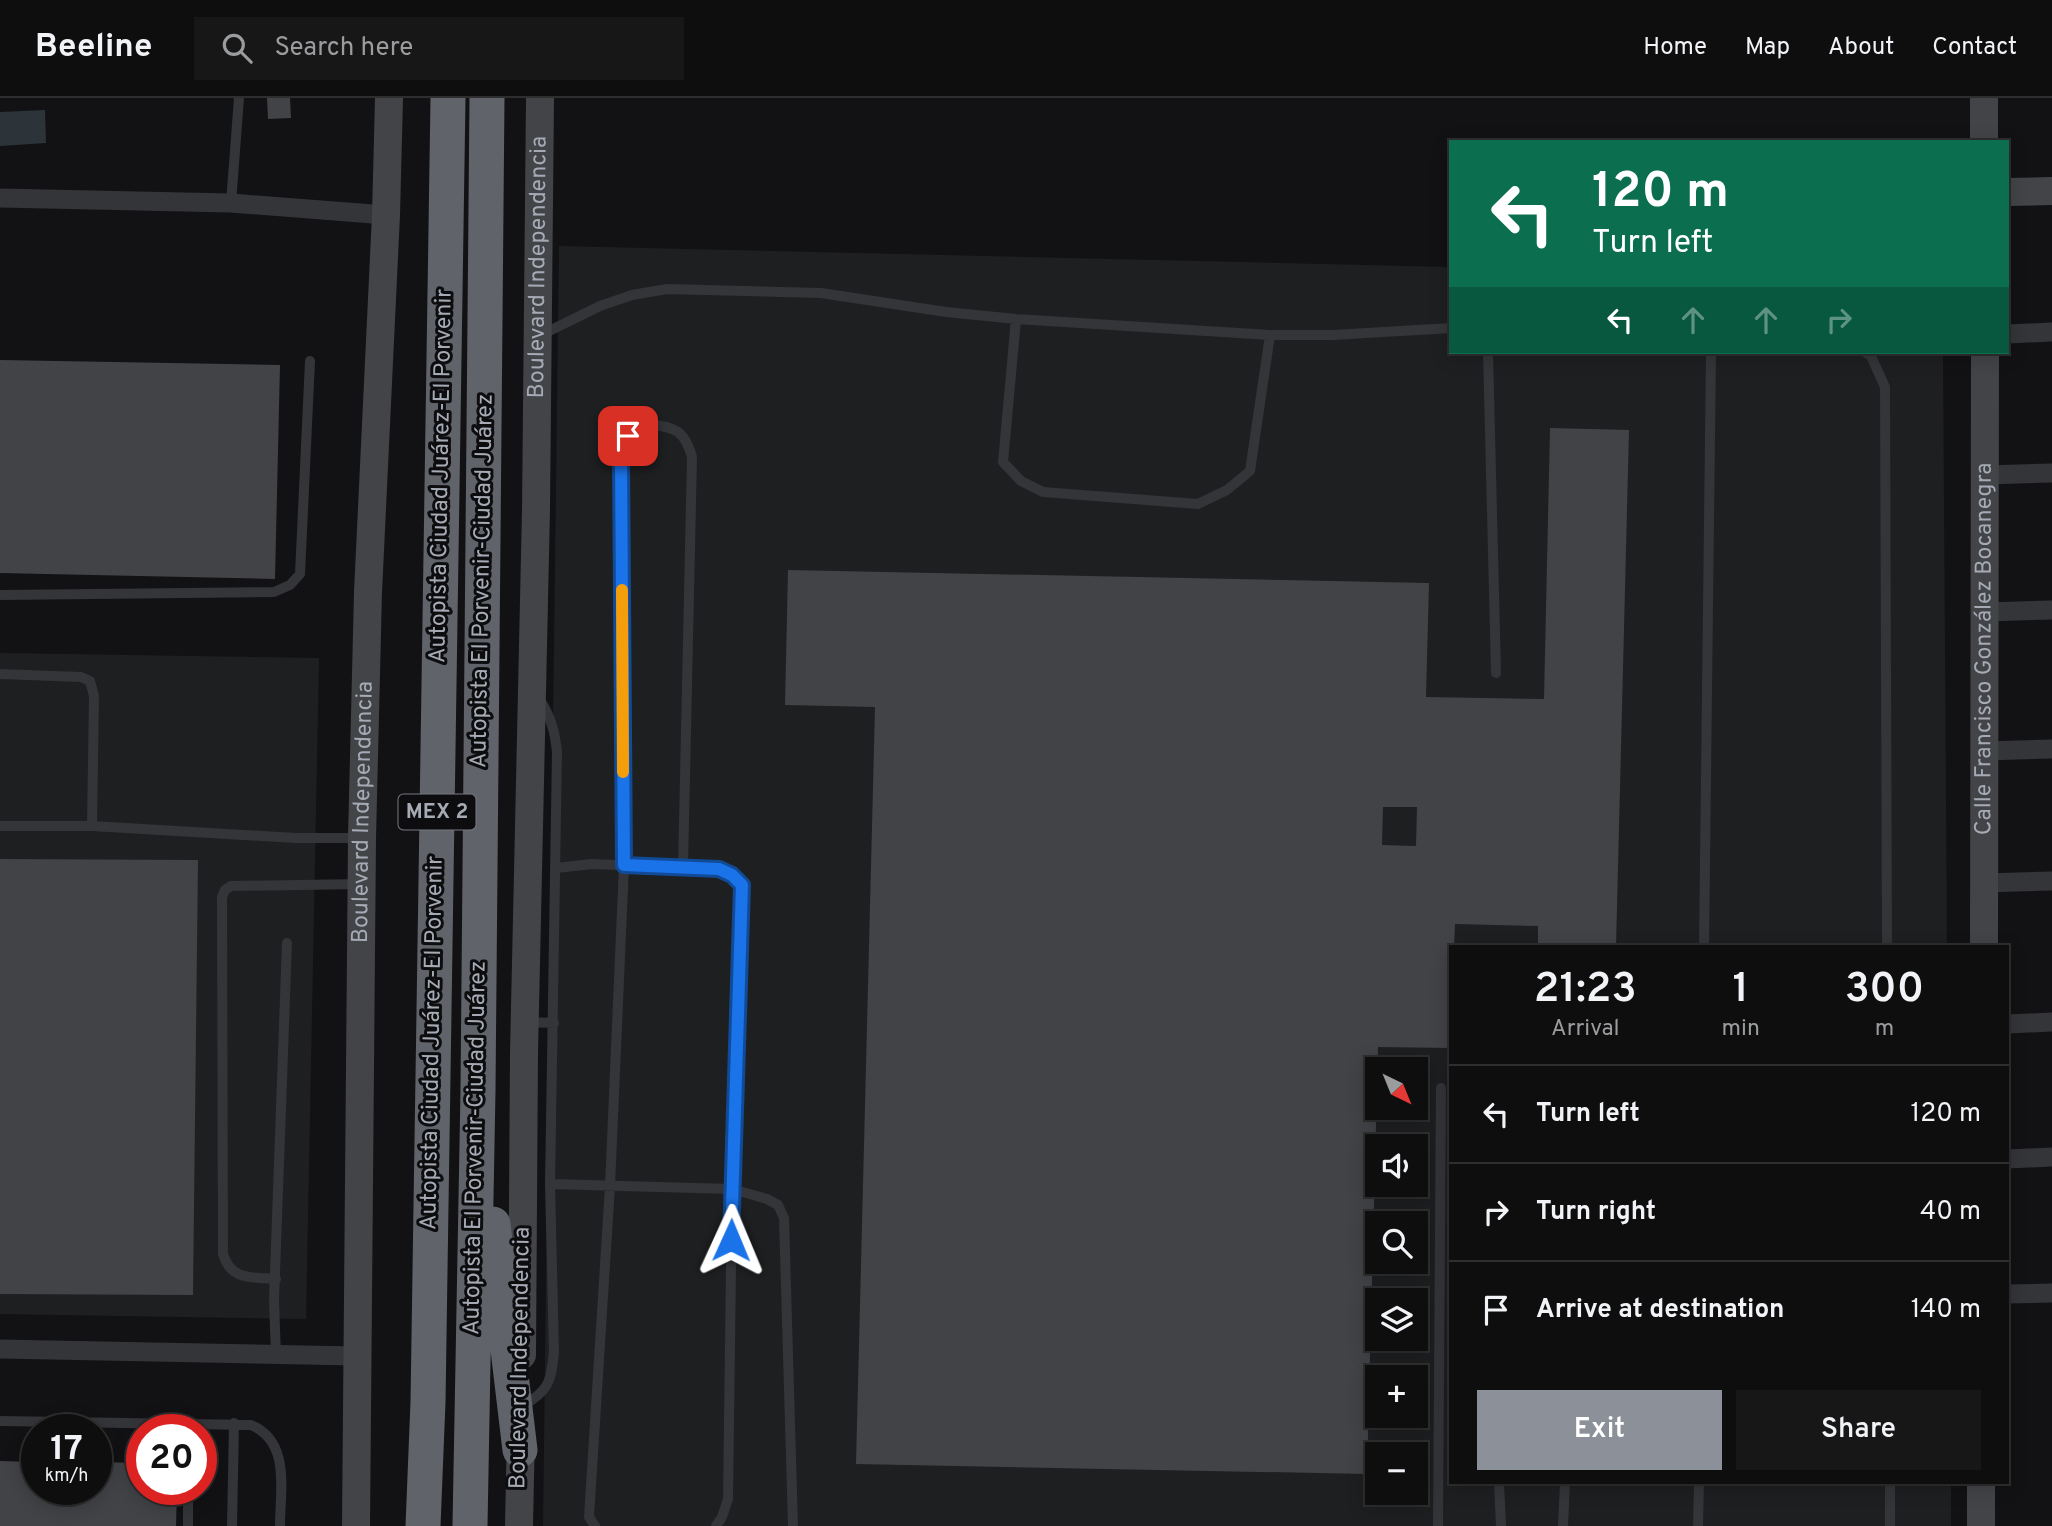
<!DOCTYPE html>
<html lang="en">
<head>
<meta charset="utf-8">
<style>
	:root { --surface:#0e0e0f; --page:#171718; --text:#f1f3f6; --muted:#9b9c9e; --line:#2e2e2f; --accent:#8c9099 }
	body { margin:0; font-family:Overpass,sans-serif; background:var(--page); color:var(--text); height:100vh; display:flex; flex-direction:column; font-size:26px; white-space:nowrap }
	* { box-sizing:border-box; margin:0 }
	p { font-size:23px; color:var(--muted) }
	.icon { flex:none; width:38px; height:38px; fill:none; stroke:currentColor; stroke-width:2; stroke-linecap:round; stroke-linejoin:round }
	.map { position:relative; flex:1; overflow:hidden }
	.drawer { position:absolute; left:1449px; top:847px; width:560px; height:539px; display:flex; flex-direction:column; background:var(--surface); border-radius:0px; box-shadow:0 4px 18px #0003,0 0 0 2px var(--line) }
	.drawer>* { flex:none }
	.banner { position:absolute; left:1449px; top:42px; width:560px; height:214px; border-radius:0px; box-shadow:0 4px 18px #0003,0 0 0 2px var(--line); background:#0b6e4f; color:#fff; overflow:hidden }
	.needle { width:46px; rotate:137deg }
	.fabs { position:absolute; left:1365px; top:959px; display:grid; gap:14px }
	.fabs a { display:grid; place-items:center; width:63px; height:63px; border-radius:0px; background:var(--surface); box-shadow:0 4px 18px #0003,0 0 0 2px var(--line); font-size:35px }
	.speed { position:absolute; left:21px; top:1316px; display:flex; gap:14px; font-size:35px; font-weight:700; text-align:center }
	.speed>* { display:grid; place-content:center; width:91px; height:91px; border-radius:50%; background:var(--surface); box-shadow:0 4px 18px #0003,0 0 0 2px var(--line); line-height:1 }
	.speed small { font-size:18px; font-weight:400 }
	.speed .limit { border:10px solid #d22; background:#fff; color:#111 }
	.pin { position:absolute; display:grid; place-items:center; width:60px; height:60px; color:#fff; margin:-30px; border-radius:14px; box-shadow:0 4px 10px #0006 }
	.me { position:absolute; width:77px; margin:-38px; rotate:1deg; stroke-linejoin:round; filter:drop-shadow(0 0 5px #0008) }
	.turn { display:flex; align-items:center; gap:24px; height:147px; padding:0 28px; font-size:32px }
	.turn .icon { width:91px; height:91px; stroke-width:2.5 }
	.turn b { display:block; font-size:49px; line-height:60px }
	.lanes { display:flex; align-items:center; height:66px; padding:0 28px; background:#0003; justify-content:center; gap:35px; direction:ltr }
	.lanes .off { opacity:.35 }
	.eta { display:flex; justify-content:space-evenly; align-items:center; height:119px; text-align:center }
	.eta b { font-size:42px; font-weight:600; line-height:49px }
	.primary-button { display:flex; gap:14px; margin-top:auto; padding:14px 28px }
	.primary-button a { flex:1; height:80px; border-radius:0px; background:var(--accent); color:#fff; font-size:28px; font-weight:600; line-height:80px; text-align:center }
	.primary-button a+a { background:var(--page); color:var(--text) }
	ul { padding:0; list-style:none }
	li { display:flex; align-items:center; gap:21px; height:98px; padding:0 28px; border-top:2px solid var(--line) }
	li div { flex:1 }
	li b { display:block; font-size:26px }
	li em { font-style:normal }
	header { display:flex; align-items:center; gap:42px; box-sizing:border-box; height:98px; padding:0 35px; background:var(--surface); border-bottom:2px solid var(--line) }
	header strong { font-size:33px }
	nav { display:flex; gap:38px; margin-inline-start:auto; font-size:24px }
	.search { width:490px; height:63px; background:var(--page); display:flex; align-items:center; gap:18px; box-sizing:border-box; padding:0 24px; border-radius:0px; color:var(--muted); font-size:26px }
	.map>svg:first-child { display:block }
	.built { fill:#1e1f21; fill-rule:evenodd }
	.water { fill:#2c3339 }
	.building { fill:#414347; fill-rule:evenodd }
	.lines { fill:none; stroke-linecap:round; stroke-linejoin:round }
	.lane { stroke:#343539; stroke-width:10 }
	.street { stroke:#343539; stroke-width:19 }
	.secondary { stroke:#424448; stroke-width:28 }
	.highway { stroke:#606369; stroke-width:35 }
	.route-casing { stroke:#114b97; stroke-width:18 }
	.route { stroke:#1a73e8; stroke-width:12 }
	.slow { stroke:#f59e0b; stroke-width:12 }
	.labels { text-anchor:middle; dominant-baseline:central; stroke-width:6; stroke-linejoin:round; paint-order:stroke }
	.shield { fill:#0d0d0f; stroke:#777b82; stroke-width:2 }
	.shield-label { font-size:21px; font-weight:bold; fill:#a5aab4 }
	.street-label { font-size:23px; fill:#a5aab4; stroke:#0d0d0f }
</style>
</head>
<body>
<header>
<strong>Beeline</strong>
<div class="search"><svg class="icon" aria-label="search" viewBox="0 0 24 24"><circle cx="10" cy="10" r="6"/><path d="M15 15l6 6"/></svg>Search here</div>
<nav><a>Home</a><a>Map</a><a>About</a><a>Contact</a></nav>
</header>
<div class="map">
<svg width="2052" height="1428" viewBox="0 0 2052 1428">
	<rect width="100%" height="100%" fill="#121214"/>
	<path class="built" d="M559 148 1451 169V254H1943L1947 849H1451V1384H1951V1428H543ZM1377 971H1416V1010H1377ZM1377 1048H1416V1087H1377ZM1377 1125H1416V1164H1377ZM1377 1202H1416V1241H1377ZM1377 1279H1416V1318H1377ZM1377 1356H1416V1395H1377Z
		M0 555 319 560 306 1221 0 1216Z"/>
	<path class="water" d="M45 12 46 45 0 48V14Z"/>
	<path class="building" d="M267 0H290L291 20 268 21Z
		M0 262 280 267 275 481 0 475Z
		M1550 330 1629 332 1616 849H1538V828L1455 826 1454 849H1451V950L1378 949 1367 1376 856 1366 875 609 785 607 788 472 1429 485 1426 599 1544 601ZM1383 709H1417L1416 748 1382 747Z
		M0 761 198 762 193 1197 0 1196Z
		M0 1363 37 1364V1391H96V1364L142 1365V1391H177L176 1428H0Z"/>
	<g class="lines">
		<path class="lane" d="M231 105 239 0
			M1016 221 1003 364 1021 383 1043 394 1198 406 1227 392 1250 373 1270 237
			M541 237 600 208 632 197 667 191 821 195 946 214 1016 221 1270 237H1333L1451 230
			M1488 254 1496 575
			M1865 254 1871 258 1885 289 1887 849
			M0 497 274 494 290 487 300 476 310 263
			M0 576 81 579 90 583 94 598 92 728
			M0 728H92L296 740H360
			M556 770 592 766 719 771 732 777 742 787 732 1091 728 1401 722 1419 716 1428
			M1704 849 1711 254
			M526 924 554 925
			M550 1086 732 1091 767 1101 778 1107 784 1120 793 1428
			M276 1181C252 1179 231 1183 223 1156L222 799 225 792 231 788 361 786
			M276 1258 274 1202 287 845
			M522 1308C549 1293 551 1284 554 1254L550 1086 557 654C555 634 551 619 540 602
			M0 1323 251 1327C291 1344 280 1392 280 1428
			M1499 1384 1501 1428
			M1890 1384V1428
			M188 1391V1428
			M232 1428 234 1325
			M595 1428 589 1419 610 1088 624 767 621 362 628 338 642 325C671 330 683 327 692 359L683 770
			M1438 1428 1441 990
			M1563 1428 1565 1384
			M1698 1428 1699 1384"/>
		<path class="street" d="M0 100 231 105 386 117
			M2007 236 2052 234
			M1986 377 2052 375
			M1984 514 2052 512
			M1985 653 2052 651
			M1984 785 2052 783
			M2007 926 2052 924
			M2007 1061 2052 1059
			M2007 1196 2052 1195
			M0 1251 356 1258"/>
		<g class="secondary">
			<path d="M1984 0V44"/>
			<path d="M2007 94 2052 93"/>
			<path id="s1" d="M1984 849 1985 254"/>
			<path id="s2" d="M522 1257 524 955 536 412 540 0"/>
			<path id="s3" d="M356 1428 362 740 368 494 386 117 389 0"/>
			<path d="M519 1428 521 1333"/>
			<path d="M1981 1428V1384"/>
		</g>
		<path class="highway" d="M493 1126 520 1352
			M423 1428 428 1304 448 0
			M470 1428 478 992 487 0"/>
	</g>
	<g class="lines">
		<defs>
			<path id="route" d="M628 338 621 362 624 767 719 771 732 777 742 787 731 1142"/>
		</defs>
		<use href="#route" class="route-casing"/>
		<use href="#route" class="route"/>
		<path class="slow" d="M622 492 623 674"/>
	</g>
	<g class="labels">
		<rect class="shield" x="398.5" y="696.5" width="77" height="35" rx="5"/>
		<g class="shield-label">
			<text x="437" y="714">MEX 2</text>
		</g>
		<g class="street-label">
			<text stroke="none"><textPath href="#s2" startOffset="1088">Boulevard Independencia</textPath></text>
			<text transform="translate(442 378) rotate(-89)">Autopista Ciudad Juárez-El Porvenir</text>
			<text transform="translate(483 483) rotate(-89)">Autopista El Porvenir-Ciudad Juárez</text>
			<text stroke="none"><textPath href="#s1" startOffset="298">Calle Francisco González Bocanegra</textPath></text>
			<text stroke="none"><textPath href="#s3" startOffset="714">Boulevard Independencia</textPath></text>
			<text transform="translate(433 945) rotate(-89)">Autopista Ciudad Juárez-El Porvenir</text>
			<text transform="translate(476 1050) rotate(-89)">Autopista El Porvenir-Ciudad Juárez</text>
			<text transform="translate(521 1260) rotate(-89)">Boulevard Independencia</text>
		</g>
	</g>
</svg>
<div class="fabs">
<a><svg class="needle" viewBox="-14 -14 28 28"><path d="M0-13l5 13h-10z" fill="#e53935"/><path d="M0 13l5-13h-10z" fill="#9b9c9e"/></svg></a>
<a><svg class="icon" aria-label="sound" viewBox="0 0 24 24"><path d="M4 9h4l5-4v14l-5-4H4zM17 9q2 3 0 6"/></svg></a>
<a><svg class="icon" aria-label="search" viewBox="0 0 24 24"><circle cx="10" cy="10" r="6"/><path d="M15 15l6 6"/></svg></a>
<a><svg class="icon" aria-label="layers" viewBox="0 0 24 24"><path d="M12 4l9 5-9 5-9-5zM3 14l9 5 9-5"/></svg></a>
<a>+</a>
<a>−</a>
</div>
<div class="speed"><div>17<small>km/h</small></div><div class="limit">20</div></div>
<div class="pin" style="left:628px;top:338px;background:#d93025"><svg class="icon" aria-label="arrive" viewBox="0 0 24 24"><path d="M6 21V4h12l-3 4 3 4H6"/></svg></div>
<svg class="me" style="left:731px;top:1142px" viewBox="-20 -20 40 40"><path d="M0-17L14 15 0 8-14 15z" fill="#1a73e8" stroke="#fff" stroke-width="4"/></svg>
<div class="banner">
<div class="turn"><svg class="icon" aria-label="left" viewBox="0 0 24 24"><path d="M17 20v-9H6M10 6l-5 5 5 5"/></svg><div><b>120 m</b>Turn left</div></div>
<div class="lanes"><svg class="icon" aria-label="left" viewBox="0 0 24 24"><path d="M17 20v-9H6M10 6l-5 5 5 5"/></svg><svg class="icon off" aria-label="ahead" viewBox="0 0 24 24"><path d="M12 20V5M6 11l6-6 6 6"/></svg><svg class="icon off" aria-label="ahead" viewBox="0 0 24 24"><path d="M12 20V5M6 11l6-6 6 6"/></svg><svg class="icon off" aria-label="right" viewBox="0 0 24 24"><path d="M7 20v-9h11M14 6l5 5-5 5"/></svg></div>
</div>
<section class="drawer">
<div class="eta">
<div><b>21:23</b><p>Arrival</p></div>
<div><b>1</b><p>min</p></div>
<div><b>300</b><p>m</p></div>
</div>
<ul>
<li><svg class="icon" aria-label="left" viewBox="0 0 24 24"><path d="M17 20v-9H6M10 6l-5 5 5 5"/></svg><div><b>Turn left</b></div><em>120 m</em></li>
<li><svg class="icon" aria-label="right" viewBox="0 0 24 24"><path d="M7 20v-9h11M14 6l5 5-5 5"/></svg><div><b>Turn right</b></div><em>40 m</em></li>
<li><svg class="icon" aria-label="arrive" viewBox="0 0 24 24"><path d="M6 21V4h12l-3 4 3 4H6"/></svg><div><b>Arrive at destination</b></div><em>140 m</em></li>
</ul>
<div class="primary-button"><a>Exit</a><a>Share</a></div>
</section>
</div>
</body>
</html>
